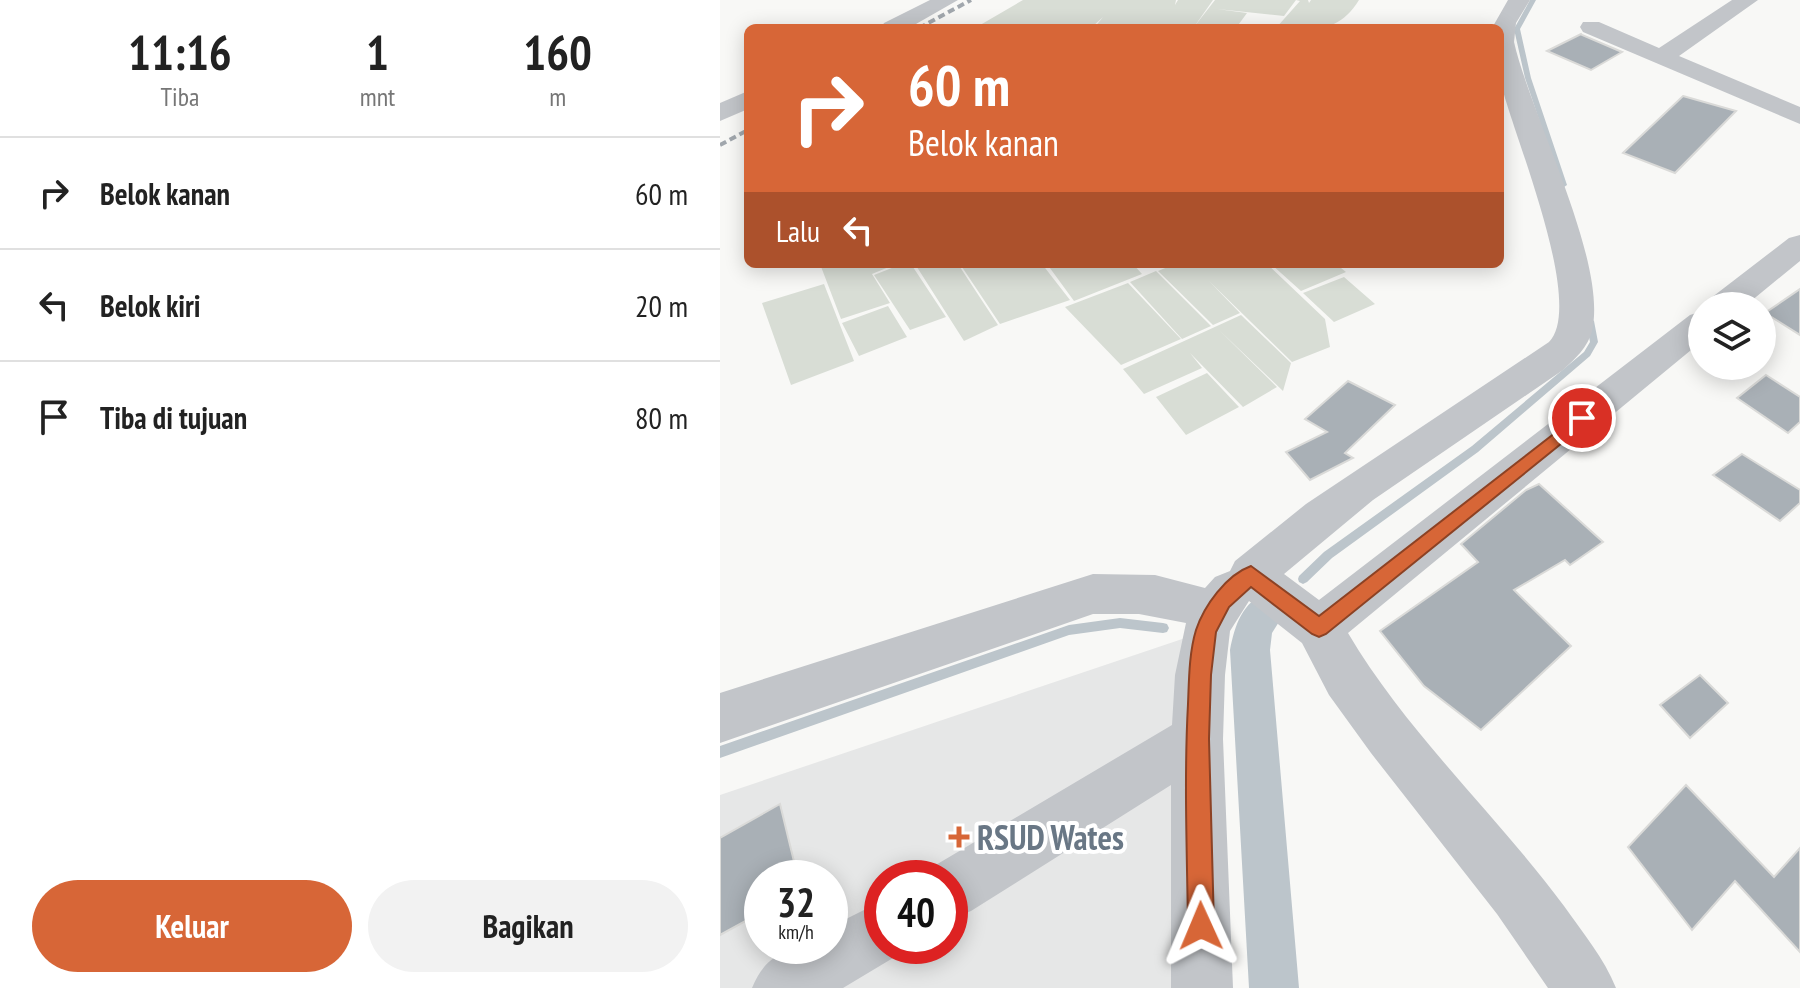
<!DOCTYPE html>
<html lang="id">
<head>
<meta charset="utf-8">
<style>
	:root { --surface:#fff; --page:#f2f2f2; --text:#222; --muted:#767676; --line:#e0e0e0; --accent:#d76637 }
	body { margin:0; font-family:"PT Sans Narrow",sans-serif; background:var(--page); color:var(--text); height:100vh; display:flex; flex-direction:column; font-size:30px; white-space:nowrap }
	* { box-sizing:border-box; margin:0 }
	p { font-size:26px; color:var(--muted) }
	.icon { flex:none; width:44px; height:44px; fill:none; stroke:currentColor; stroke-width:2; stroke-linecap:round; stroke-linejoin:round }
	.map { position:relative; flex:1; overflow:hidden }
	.side { display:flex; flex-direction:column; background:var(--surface); width:720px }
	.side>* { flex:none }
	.top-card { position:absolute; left:24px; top:24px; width:760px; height:244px; border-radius:12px; box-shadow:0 4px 20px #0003; background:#d76637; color:#fff; overflow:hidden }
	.tools { position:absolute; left:968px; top:292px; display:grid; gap:16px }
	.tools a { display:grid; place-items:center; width:88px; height:88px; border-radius:50%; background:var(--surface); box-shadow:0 4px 20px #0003; font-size:40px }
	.speed { position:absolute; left:24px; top:860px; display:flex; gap:16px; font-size:40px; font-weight:700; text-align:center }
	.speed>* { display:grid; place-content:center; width:104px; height:104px; border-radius:50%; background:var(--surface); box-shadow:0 4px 20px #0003; line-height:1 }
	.speed small { font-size:20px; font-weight:400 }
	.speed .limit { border:12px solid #d22; background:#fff; color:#111 }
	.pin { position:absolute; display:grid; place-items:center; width:68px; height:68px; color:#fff; margin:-34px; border:4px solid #fff; border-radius:50%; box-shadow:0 2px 8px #0007 }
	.me { position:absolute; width:88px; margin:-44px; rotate:359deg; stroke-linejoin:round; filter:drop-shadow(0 0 6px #0008) }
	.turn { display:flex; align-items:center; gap:28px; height:168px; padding:0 32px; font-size:36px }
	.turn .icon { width:104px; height:104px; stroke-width:2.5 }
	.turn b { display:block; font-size:56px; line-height:68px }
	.then { display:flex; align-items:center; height:76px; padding:0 32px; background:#0003; gap:16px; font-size:30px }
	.eta { display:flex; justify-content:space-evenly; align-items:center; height:136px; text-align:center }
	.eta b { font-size:48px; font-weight:700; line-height:56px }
	.primary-button { display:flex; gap:16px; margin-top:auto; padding:16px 32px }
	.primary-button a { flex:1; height:92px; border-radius:48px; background:var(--accent); color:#fff; font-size:32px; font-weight:700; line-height:92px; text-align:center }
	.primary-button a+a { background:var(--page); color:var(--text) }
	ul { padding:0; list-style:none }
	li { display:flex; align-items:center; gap:24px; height:112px; padding:0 32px; border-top:2px solid var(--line) }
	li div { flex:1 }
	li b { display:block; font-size:30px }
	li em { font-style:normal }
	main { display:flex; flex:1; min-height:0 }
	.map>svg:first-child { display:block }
	.built { fill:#e6e7e7; fill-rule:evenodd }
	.green { fill:#d8ddd5 }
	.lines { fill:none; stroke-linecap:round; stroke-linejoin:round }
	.stream { fill:#bcc5cb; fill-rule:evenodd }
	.canal { fill:#bcc5cb; fill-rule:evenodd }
	.building { fill:#a9b0b6; stroke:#dadad8; stroke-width:2 }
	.minor { fill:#c2c5c9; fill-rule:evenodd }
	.rail { stroke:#a1a7ad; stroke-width:4; stroke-dasharray:7 4; stroke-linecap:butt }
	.route { fill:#d76637; stroke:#8c4224; stroke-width:2 }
	.poi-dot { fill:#d76637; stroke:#fff; stroke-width:3 }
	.labels { text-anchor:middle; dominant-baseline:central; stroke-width:8; stroke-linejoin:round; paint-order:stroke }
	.near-poi-label { font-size:34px; font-weight:bold; fill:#697785; stroke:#fff; text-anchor:start }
</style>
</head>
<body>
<main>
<section class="side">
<div class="eta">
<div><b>11:16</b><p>Tiba</p></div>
<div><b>1</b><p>mnt</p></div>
<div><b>160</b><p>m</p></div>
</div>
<ul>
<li><svg class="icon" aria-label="right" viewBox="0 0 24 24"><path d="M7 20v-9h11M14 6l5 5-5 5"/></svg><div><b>Belok kanan</b></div><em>60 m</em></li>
<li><svg class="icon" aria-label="left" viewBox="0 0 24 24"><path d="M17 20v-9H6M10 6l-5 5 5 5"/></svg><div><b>Belok kiri</b></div><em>20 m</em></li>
<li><svg class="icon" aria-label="arrive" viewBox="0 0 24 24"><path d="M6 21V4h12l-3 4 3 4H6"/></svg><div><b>Tiba di tujuan</b></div><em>80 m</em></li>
</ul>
<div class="primary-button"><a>Keluar</a><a>Bagikan</a></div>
</section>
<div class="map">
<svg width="1080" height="988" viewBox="0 0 1080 988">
	<rect width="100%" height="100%" fill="#f8f8f6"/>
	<path class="built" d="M486 631 480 988H0V795ZM42 878H110V946H42ZM162 878H230V946H162Z"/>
	<path class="green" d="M303 0H456L455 5 458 0H493L474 27 495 0H588L589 3 591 0H639C617 35 594 28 556 28L580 1 576 0 564 16 497 9 527 13 516 28H459L458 25 456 28H374L383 17 371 28H255Z
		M100 264H176L152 274 170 303 121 319Z
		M182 264H191L226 317 190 330 154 275Z
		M195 264H238L278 325 244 341Z
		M240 264H322L350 300 280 324Z
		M327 264H413L422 274 354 301Z
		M455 264H547L605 319 610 347 572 362 489 281 520 313 493 325 438 271Z
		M551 264H616L626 272 581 291Z
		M436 271 491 326 462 339 410 282Z
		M624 277 655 304 614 322 583 293Z
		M408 283 461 339 401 365 345 307Z
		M104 284 134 361 71 385 42 303Z
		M168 306 187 337 139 356 122 323Z
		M521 315 571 363 563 391 499 330 557 387 523 407 470 353 482 368 424 394 403 369Z
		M487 373 519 407 466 435 436 397Z"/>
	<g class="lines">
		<path class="stream" d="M810 0H816L800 29 811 78 847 185 844 187 841 185 805 78 794 29Z
			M870 318 874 321 878 342 870 356 758 452 612 558 587 582 583 584 579 582 578 579 579 576 604 552 752 446 864 352 870 342 866 321Z
			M400 618 443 623 447 624 449 628 447 632 443 633 400 628 349 635 0 758V746L349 625Z"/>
		<path class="canal" d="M548 592 561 597 567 609 552 633 550 650 579 988H529L510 650C515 625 522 602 548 592Z"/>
	</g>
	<path class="building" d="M861 34 862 35 902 52 871 70 827 51Z
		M963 96 1016 111 955 173 903 153Z
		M1080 289V335L1045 313Z
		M1046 375 1080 397V422L1068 433 1017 398Z
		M628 381 675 405 625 453 633 458 590 480 566 452 607 432 585 419Z
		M1022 454 1080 490V503L1060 521 993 475Z
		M819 484 883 542 850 565 845 560 794 590 851 646 761 730 704 686 660 631 758 562 741 544 806 490Z
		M980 675 1008 703 970 738 940 705Z
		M966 785 1054 877 1080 848V952L1015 881 972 930 908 847Z
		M60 804 78 878H42V912L0 935V838Z"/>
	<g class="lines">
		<path class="minor" d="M210 0H238L189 28H161L164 23Z
			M788 0H810L796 23 794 42C811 116 888 262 872 331 868 347 855 359 843 370L653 500 564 574 599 600 970 315 982 311V341L628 633C687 733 775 813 844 906 863 933 884 958 896 988H828L777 914 651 753 609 695 582 643 529 601 510 631 505 675 503 739 513 988H451V785L251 911 230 919V878H206L209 869 452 725 455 675 466 623 419 614H373L0 743V693L373 574 435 575 485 588 495 577 510 571 515 561 586 504 829 342C866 304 792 132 781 83 777 66 780 46 780 28H772Z
			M1012 0H1038L959 56 1080 107V124L863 32 860 27 863 22H879L939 48Z
			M28 91V109L0 121V103Z
			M1080 235V261L1025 306H986L991 298 1069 238Z
			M162 901V946H186L183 952 123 988H32C47 951 72 946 110 946V927Z"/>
		<path class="rail" d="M199 28 251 0
			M0 145 28 130"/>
	</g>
	<path class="route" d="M862 412 871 418 868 422 606 634 599 637 592 634 531 587 509 607 496 632 491 675 489 739 494 926 490 935 481 939 472 935 468 926C467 852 464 777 468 704 469 680 469 653 476 630 484 606 506 575 531 566L599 616Z"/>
	<path class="poi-dot" d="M235 825h8v8h8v8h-8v8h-8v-8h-8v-8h8z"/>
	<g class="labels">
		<g class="near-poi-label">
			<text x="257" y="837">RSUD Wates</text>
		</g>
	</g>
</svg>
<div class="tools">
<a><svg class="icon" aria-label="layers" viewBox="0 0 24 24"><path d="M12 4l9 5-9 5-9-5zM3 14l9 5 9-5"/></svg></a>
</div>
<div class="speed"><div>32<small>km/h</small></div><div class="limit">40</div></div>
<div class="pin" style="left:862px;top:418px;background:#d93025"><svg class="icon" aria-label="arrive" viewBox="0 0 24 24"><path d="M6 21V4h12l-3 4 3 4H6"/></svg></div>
<svg class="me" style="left:481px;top:926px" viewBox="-20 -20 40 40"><path d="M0-17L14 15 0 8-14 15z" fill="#d76637" stroke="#fff" stroke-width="4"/></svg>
<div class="top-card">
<div class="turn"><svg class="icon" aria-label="right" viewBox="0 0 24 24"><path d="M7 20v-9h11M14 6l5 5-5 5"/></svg><div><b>60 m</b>Belok kanan</div></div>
<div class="then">Lalu<svg class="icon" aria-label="left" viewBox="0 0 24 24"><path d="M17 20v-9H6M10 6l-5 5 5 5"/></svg></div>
</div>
</div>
</main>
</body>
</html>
